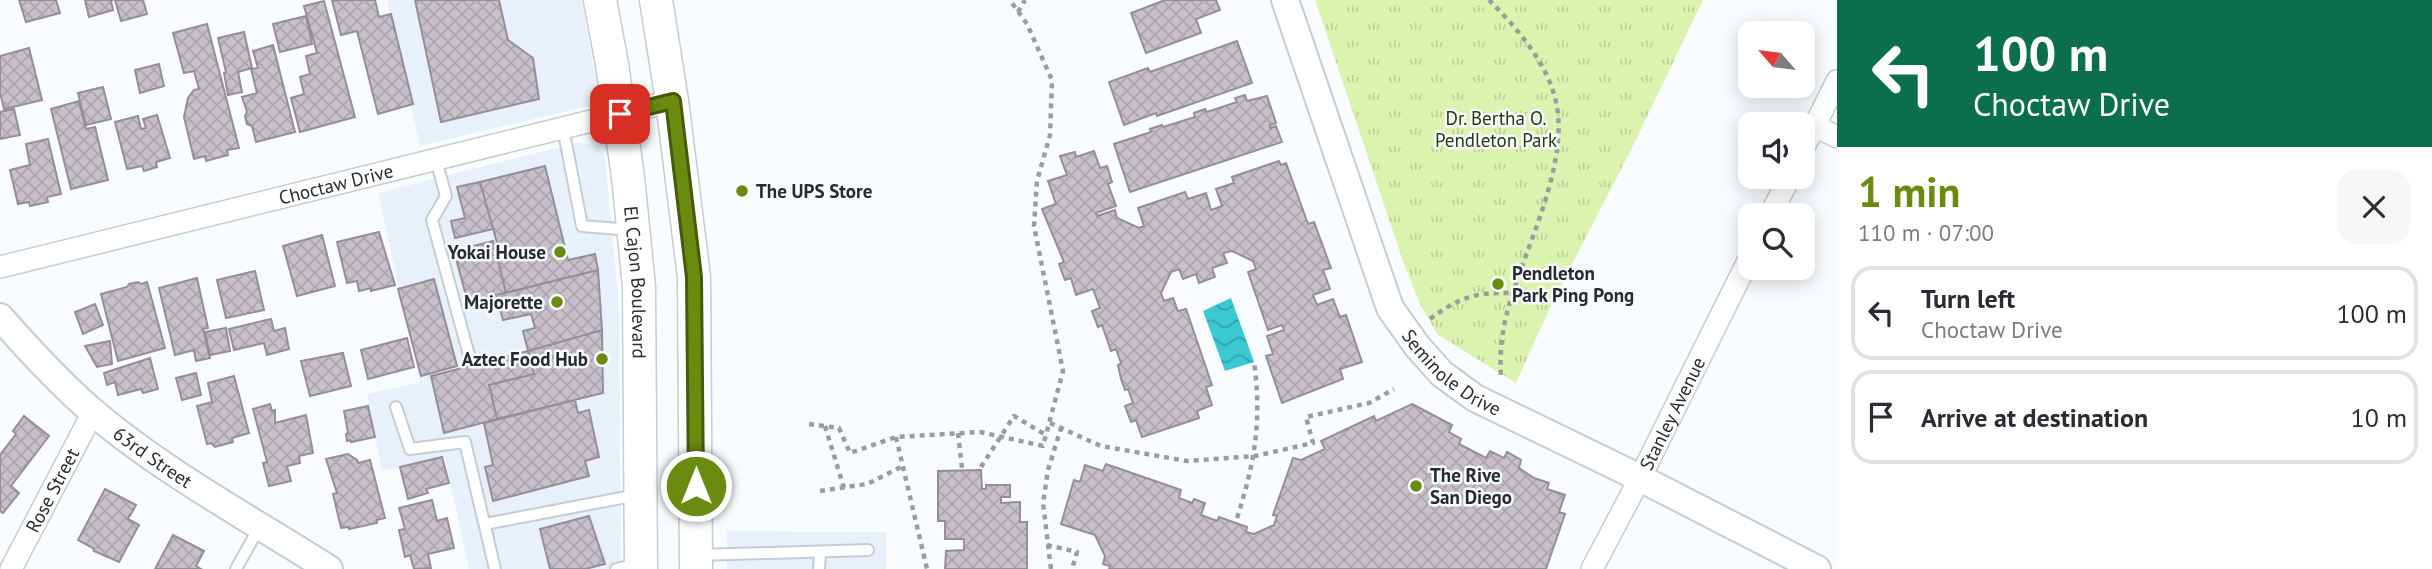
<!DOCTYPE html>
<html lang="en">
<head>
<meta charset="utf-8">
<style>
	:root { --surface:#fff; --page:#f7f7f7; --text:#2b2b33; --muted:#7c7c81; --line:#e1e1e2; --accent:#6a8b10 }
	body { margin:0; font-family:"PT Sans",sans-serif; background:var(--page); color:var(--text); height:100vh; display:flex; flex-direction:column; font-size:26px; white-space:nowrap }
	* { box-sizing:border-box; margin:0 }
	p { font-size:23px; color:var(--muted) }
	.icon { flex:none; width:38px; height:38px; fill:none; stroke:currentColor; stroke-width:2; stroke-linecap:round; stroke-linejoin:round }
	.map { position:relative; flex:1; overflow:hidden }
	.details { display:flex; flex-direction:column; background:var(--surface); width:595px }
	.details>* { flex:none }
	.hud { background:#0b6e4f; color:#fff; overflow:hidden }
	.needle { width:46px; rotate:298deg }
	.fabs { position:absolute; left:1738px; top:21px; display:grid; gap:14px }
	.fabs a { display:grid; place-items:center; width:77px; height:77px; border-radius:14px; background:var(--surface); box-shadow:0 4px 18px #0003; font-size:35px }
	.pin { position:absolute; display:grid; place-items:center; width:60px; height:60px; color:#fff; margin:-30px; border-radius:14px; box-shadow:0 4px 10px #0006 }
	.me { position:absolute; width:77px; margin:-38px; rotate:0deg; stroke-linejoin:round; filter:drop-shadow(0 0 5px #0008) }
	.turn { display:flex; align-items:center; gap:24px; height:147px; padding:0 21px; font-size:32px }
	.turn .icon { width:91px; height:91px; stroke-width:2.5 }
	.turn b { display:block; font-size:49px; line-height:60px }
	.round { display:grid; place-items:center; flex:none; width:74px; height:74px; border-radius:21px; background:var(--page) }
	.summary { display:flex; align-items:center; justify-content:space-between; height:119px; padding:0 21px }
	h1 { font-size:42px; font-weight:700; line-height:52px; color:var(--accent) }
	ul { padding:0; list-style:none }
	li { display:flex; align-items:center; gap:21px; height:94px; margin:0 14px 10px; padding:0 7px; border:4px solid var(--line); border-radius:21px }
	li div { flex:1 }
	li b { display:block; font-size:26px }
	li em { font-style:normal }
	main { display:flex; flex:1; min-height:0 }
	.map>svg:first-child { display:block }
	.built { fill:#e8f1f9 }
	.grass { fill:url(#grass-tufts) }
	.water { fill:url(#water-waves) }
	.building { fill:url(#building-cross-hatch); stroke:#958e96; stroke-width:2 }
	.lines { fill:none; stroke-linecap:round; stroke-linejoin:round }
	.service-casing { stroke:#c4ccd4; stroke-width:14 }
	.minor-casing { stroke:#c4ccd4; stroke-width:24 }
	.tertiary-casing { stroke:#c4ccd4; stroke-width:30 }
	.primary-casing { stroke:#c4ccd4; stroke-width:35 }
	.path { stroke:#999da0; stroke-width:4.5; stroke-dasharray:5 5; stroke-linecap:butt }
	.service { stroke:#fff; stroke-width:10 }
	.minor { stroke:#fff; stroke-width:21 }
	.tertiary { stroke:#fff; stroke-width:26 }
	.primary { stroke:#fff; stroke-width:32 }
	.route-casing { stroke:#455a0a; stroke-width:18 }
	.route { stroke:#6a8b10; stroke-width:12 }
	.poi-dot { fill:#6a8b10; stroke:#f8fcff; stroke-width:2.5 }
	.labels { text-anchor:middle; dominant-baseline:central; stroke-width:5; stroke-linejoin:round; paint-order:stroke }
	.park-label { font-size:19px; fill:#2b3612; stroke:#f8fcff }
	.street-label { font-size:19px; fill:#282b2e; stroke:#f8fcff }
	.poi-label { font-size:19px; font-weight:bold; fill:#282b2e; stroke:#f8fcff; text-anchor:start }
</style>
</head>
<body>
<main>
<div class="map">
<svg width="1837" height="569" viewBox="0 0 1837 569">
	<defs>
		<pattern id="grass-tufts" width="24" height="20" patternUnits="userSpaceOnUse" patternTransform="scale(1.75)"><rect width="24" height="20" fill="#dcf3b0"/><path d="M3 7l-1-3M5 7V3M7 7l1-3M15 17l-1-3M17 17v-4M19 17l1-3" fill="none" stroke="#bdd098"/></pattern>
		<pattern id="water-waves" width="16" height="10" patternUnits="userSpaceOnUse" patternTransform="scale(1.75)"><rect width="16" height="10" fill="#3ac8d1"/><path d="M0 5q4-4 8 0t8 0" fill="none" stroke="#31a3aa"/></pattern>
		<pattern id="building-cross-hatch" width="8" height="8" patternUnits="userSpaceOnUse" patternTransform="scale(1.75)"><rect width="8" height="8" fill="#c7c0c8"/><path d="M0 0l8 8M0 8l8-8" fill="none" stroke="#aba5ac"/></pattern>
	</defs>
	<rect width="100%" height="100%" fill="#f8fcff"/>
	<path class="built" d="M387 0H582L598 94 588 106 420 146Z
		M577 143 598 145 605 158 619 305 621 569H469L445 458 382 471 367 394 420 382 378 193Z
		M727 531 886 532V569H727Z"/>
	<path class="grass" d="M1315 0H1703L1630 152 1553 301 1516 383 1438 335 1420 304 1404 264Z"/>
	<path class="water" d="M1231 298 1254 362 1225 371 1203 311Z"/>
	<path class="building" d="M19 0H56L60 13 26 22Z
		M85 0H113L111 1 113 10 89 17Z
		M115 0H143L147 14 121 21Z
		M332 0H375L379 17 391 14 413 104 378 114 357 31 341 35Z
		M415 0H499L508 40 533 58 539 99 441 122Z
		M1165 0H1216L1220 10 1196 19 1201 33 1146 53 1131 13Z
		M324 1 355 117 300 132 291 98 304 94 300 77 310 74 306 56 317 53 304 6Z
		M306 16 312 44 280 52 273 24Z
		M207 24 239 148 227 150 228 155 206 161 205 156 194 159 184 117 188 98 194 90 199 89 194 71 184 73 173 33Z
		M244 32 252 68 238 72 242 92 228 95 224 73 226 72 218 38Z
		M1237 41 1252 83 1157 116 1156 113 1124 125 1109 82 1148 68 1150 72Z
		M273 45 295 132 256 142 252 126 247 124 245 116 247 112 242 97 257 93 251 69 258 68 253 51Z
		M29 48 42 100 4 109 0 93V56Z
		M159 64 164 86 140 93 135 70Z
		M103 87 111 119 86 125 78 93Z
		M1245 95 1247 101 1267 96 1276 123 1270 125V128L1276 126 1282 142 1130 192 1114 144 1151 132 1150 129 1162 125 1163 127 1195 117 1194 113 1205 109 1207 112 1237 102 1235 98Z
		M79 101 86 129 95 127 108 180 71 189 51 109Z
		M14 109 20 135 0 139V112Z
		M157 115 170 158 156 162 157 167 144 171 142 166 127 169 115 122 138 116 141 129 146 128 143 119Z
		M48 139 61 194 47 197 48 202 30 206 29 202 18 204 10 170 30 165 26 144Z
		M1094 151 1100 168 1107 166 1112 182 1108 184 1116 206 1096 213 1097 216 1115 210 1117 218 1139 228 1144 226 1138 208 1185 192 1188 199 1206 193 1211 210 1222 206 1216 189 1234 183 1232 177 1279 161 1281 165 1286 163 1308 224 1314 222 1331 268 1323 270 1330 289 1313 295 1317 305 1333 299 1340 317 1346 315 1362 362 1340 369 1343 379 1282 403 1266 356 1273 354 1267 336 1284 330 1282 325 1268 330 1248 272 1256 269 1253 261 1232 251 1223 253 1227 263 1212 268 1215 277 1199 283 1196 274 1183 279 1179 269 1171 272 1161 293 1164 301 1173 298 1178 311 1186 309 1212 385 1206 387 1212 405 1197 411 1199 418 1142 437 1136 420 1131 422 1125 406 1133 403 1128 389 1125 390 1121 379 1118 365 1121 363 1116 349 1111 351 1102 325 1098 327 1092 311 1100 308 1093 289 1076 295 1071 278 1065 280 1059 264 1064 262 1042 209 1056 204 1048 181 1067 175 1060 156 1075 152 1076 157Z
		M545 166 568 260 595 254 598 270 506 293 496 251 499 250 480 182Z
		M480 182 493 229 455 238 451 221 465 218 457 187Z
		M379 232 395 285 371 291V288L359 291 357 281 347 283 337 242Z
		M322 235 335 286 297 296 283 246Z
		M493 241 506 293 496 295 497 300 469 307 454 251Z
		M598 270 602 330 528 351 523 331 535 328 531 314 503 320 496 295Z
		M255 271 264 310 226 318 217 280Z
		M197 278 208 328 203 329 210 358 196 361 194 350 175 355 159 288Z
		M434 279 457 366 421 376 398 289Z
		M138 282 141 284 147 282 165 348 118 361 101 294 127 287 129 284Z
		M95 304 103 325 83 334 75 312Z
		M271 319 274 331 285 328 289 349 267 355 264 343 234 350 229 329Z
		M226 328 230 351 210 355 205 332Z
		M602 330 603 393 497 419 489 385 534 374 528 351Z
		M407 338 414 367 368 379 361 350Z
		M110 341 112 364 97 367 85 346Z
		M528 351 534 374 489 385 497 419 444 433 431 376Z
		M343 353 351 386 310 396 301 361Z
		M150 358 158 389 143 393 141 389 118 395 115 382 107 385 104 373Z
		M196 373 201 395 182 400 176 378Z
		M234 376 249 433 232 438 233 442 215 447 211 443 207 444 197 406 212 402 208 383Z
		M575 400 578 413 589 410 599 457 585 461 589 476 493 501 485 467 493 465 484 423Z
		M270 404 272 411 275 410V423L306 415 313 453 299 456 300 463 287 466 291 481 269 486 263 463 267 462 253 409Z
		M1412 404 1452 425 1449 432 1461 439 1459 444 1486 458 1490 451 1504 458 1507 452 1521 460 1519 468 1534 478 1549 483 1547 489 1565 495 1559 512 1565 514 1546 569H1109L1110 566 1103 564 1105 556 1095 535 1061 524 1074 480 1080 482 1085 465 1103 471 1106 464 1181 490 1179 498 1192 503 1194 499 1205 503 1201 515 1217 521 1219 517 1247 527 1246 532 1254 534 1274 525 1277 516 1273 515 1293 458 1301 460 1325 449 1321 441 1374 416 1376 421Z
		M368 406 375 437 351 442 350 440 347 441 346 434 348 433 344 411Z
		M24 416 49 436 11 486 19 493 3 513 0 511V455L16 434 13 431Z
		M348 454 357 460 358 463 370 460 385 518 377 520V523L349 529V527L341 528 333 494 337 493 326 459Z
		M442 457 449 483 426 489 428 493 408 499 400 467Z
		M981 470 982 489H986V485H1010V497H1001V503L1020 502V522H1027V569H945L946 551 964 550V539H945V521H938V471Z
		M105 489 136 505 128 519 139 525 119 562 94 551 93 548 78 540Z
		M432 500 437 521 447 518 454 548 428 554 431 568 414 569 410 555 405 557 399 530 405 529 399 508Z
		M589 516 605 564 585 569H550L540 529Z
		M173 535 204 551 196 566 201 569H155Z"/>
	<g class="lines">
		<defs>
			<path id="service" d="M563 128 582 226 631 230
				M436 160 446 196 432 220 469 355
				M396 407 410 449 465 442 495 569
				M485 524 637 495
				M699 555 868 550
				M236 569 260 526
				M616 569 637 564
				M819 569 820 553"/>
			<g id="minor">
				<path d="M1815 126 1837 137"/>
				<path d="M1802 151 1837 81"/>
				<path d="M1770 215 1790 177"/>
				<path id="s1" d="M0 267 672 101"/>
				<path id="s2" d="M11 569 93 412"/>
				<path id="s3" d="M1592 569 1640 478 1750 257"/>
			</g>
			<g id="tertiary">
				<path id="s4" d="M1285 0 1390 308 1417 346 1442 374 1475 398 1640 478 1817 569"/>
				<path id="s5" d="M0 317C29 350 59 383 93 412 162 471 252 520 329 569"/>
			</g>
			<g id="primary">
				<path id="s6" d="M600 0 612 64 628 177 639 287 641 569"/>
				<path d="M656 0 672 101 694 277 696 569"/>
			</g>
		</defs>
		<use href="#service" class="service-casing"/>
		<use href="#minor" class="minor-casing"/>
		<use href="#tertiary" class="tertiary-casing"/>
		<use href="#primary" class="primary-casing"/>
		<path class="path" d="M1489 0C1518 29 1550 66 1557 107 1565 154 1541 215 1525 258 1510 300 1498 331 1501 377
			M1018 12 1025 0
			M1430 319C1458 298 1475 292 1511 293
			M1050 423 1101 446 1187 461 1255 456 1313 443 1306 417 1369 403 1394 389
			M809 424 839 428 850 453 896 437 980 432 1043 446 1063 371 1034 226 1037 181 1050 135 1052 80 1027 24 1010 0
			M825 426 844 488
			M958 433 962 468
			M896 437 927 569
			M981 467 1014 416 1046 435
			M820 491 867 484 903 466
			M1237 518C1255 462 1262 420 1254 362
			M1047 545 1077 552 1072 569
			M1051 569 1043 503 1048 470 1061 428"/>
		<use href="#service" class="service"/>
		<use href="#minor" class="minor"/>
		<use href="#tertiary" class="tertiary"/>
		<use href="#primary" class="primary"/>
	</g>
	<g class="lines">
		<defs>
			<path id="route" d="M620 114 673 101 694 277 696 486"/>
		</defs>
		<use href="#route" class="route-casing"/>
		<use href="#route" class="route"/>
	</g>
	<g class="poi-dot">
		<circle cx="742" cy="191" r="7"/>
		<circle cx="560" cy="252" r="7"/>
		<circle cx="1498" cy="284" r="7"/>
		<circle cx="557" cy="302" r="7"/>
		<circle cx="602" cy="359" r="7"/>
		<circle cx="1416" cy="486" r="7"/>
	</g>
	<g class="labels">
		<g class="park-label">
			<text x="1496" y="118">Dr. Bertha O.<tspan x="1496" dy="22">Pendleton Park</tspan></text>
		</g>
		<g class="street-label">
			<text stroke="none"><textPath href="#s1" startOffset="346">Choctaw Drive</textPath></text>
			<text stroke="none"><textPath href="#s6" startOffset="285">El Cajon Boulevard</textPath></text>
			<text stroke="none"><textPath href="#s4" startOffset="416">Seminole Drive</textPath></text>
			<text stroke="none"><textPath href="#s3" startOffset="175">Stanley Avenue</textPath></text>
			<text stroke="none"><textPath href="#s5" startOffset="208">63rd Street</textPath></text>
			<text stroke="none"><textPath href="#s2" startOffset="89">Rose Street</textPath></text>
		</g>
		<g class="poi-label">
			<text x="756" y="191">The UPS Store</text>
			<text x="546" y="252" text-anchor="end">Yokai House</text>
			<text x="1512" y="273">Pendleton<tspan x="1512" dy="22">Park Ping Pong</tspan></text>
			<text x="543" y="302" text-anchor="end">Majorette</text>
			<text x="588" y="359" text-anchor="end">Aztec Food Hub</text>
			<text x="1430" y="475">The Rive<tspan x="1430" dy="22">San Diego</tspan></text>
		</g>
	</g>
</svg>
<div class="fabs">
<a><svg class="needle" viewBox="-14 -14 28 28"><path d="M0-13l5 13h-10z" fill="#e53935"/><path d="M0 13l5-13h-10z" fill="#7c7c81"/></svg></a>
<a><svg class="icon" aria-label="sound" viewBox="0 0 24 24"><path d="M4 9h4l5-4v14l-5-4H4zM17 9q2 3 0 6"/></svg></a>
<a><svg class="icon" aria-label="search" viewBox="0 0 24 24"><circle cx="10" cy="10" r="6"/><path d="M15 15l6 6"/></svg></a>
</div>
<div class="pin" style="left:620px;top:114px;background:#d93025"><svg class="icon" aria-label="arrive" viewBox="0 0 24 24"><path d="M6 21V4h12l-3 4 3 4H6"/></svg></div>
<svg class="me" style="left:696px;top:486px" viewBox="-20 -20 40 40"><circle r="17" fill="#6a8b10" stroke="#fff" stroke-width="3"/><path d="M0-11L8 9 0 5-8 9z" fill="#fff"/></svg>
</div>
<section class="details">
<div class="hud">
<div class="turn"><svg class="icon" aria-label="left" viewBox="0 0 24 24"><path d="M17 20v-9H6M10 6l-5 5 5 5"/></svg><div><b>100 m</b>Choctaw Drive</div></div>
</div>
<div class="summary"><div><h1>1 min</h1><p>110 m · 07:00</p></div><a class="round"><svg class="icon" aria-label="close" viewBox="0 0 24 24"><path d="M6 6l12 12M18 6L6 18"/></svg></a></div>
<ul>
<li><svg class="icon" aria-label="left" viewBox="0 0 24 24"><path d="M17 20v-9H6M10 6l-5 5 5 5"/></svg><div><b>Turn left</b><p>Choctaw Drive</p></div><em>100 m</em></li>
<li><svg class="icon" aria-label="arrive" viewBox="0 0 24 24"><path d="M6 21V4h12l-3 4 3 4H6"/></svg><div><b>Arrive at destination</b></div><em>10 m</em></li>
</ul>
</section>
</main>
</body>
</html>
